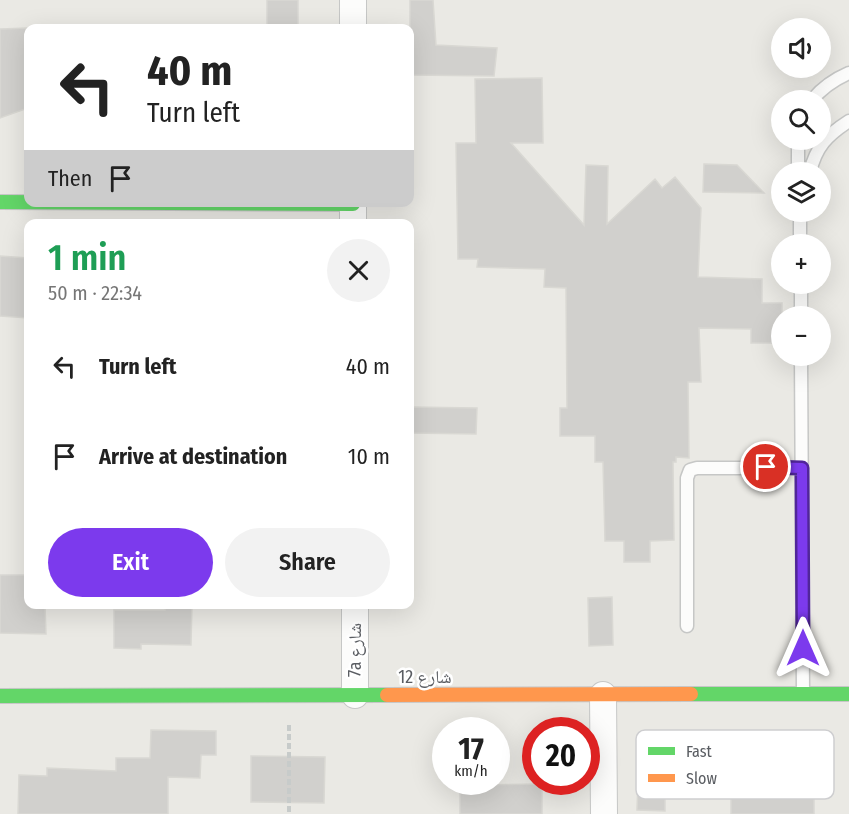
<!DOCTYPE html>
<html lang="en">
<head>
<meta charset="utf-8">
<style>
	:root { --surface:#fff; --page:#f2f2f2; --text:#222; --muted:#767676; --accent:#7c3aed }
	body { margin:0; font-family:"Fira Sans Condensed","Noto Naskh Arabic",sans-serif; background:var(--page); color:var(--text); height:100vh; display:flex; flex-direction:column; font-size:22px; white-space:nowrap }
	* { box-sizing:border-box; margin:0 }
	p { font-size:20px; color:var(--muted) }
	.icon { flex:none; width:33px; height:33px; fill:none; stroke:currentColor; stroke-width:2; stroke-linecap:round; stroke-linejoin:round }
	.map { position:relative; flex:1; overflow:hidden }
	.side { position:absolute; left:24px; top:219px; width:390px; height:390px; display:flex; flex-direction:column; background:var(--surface); border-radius:12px; box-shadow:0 6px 24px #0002 }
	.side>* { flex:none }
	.top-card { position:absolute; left:24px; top:24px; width:390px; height:183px; border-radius:12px; box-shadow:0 6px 24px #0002; background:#fff; color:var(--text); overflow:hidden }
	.tools { position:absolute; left:771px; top:18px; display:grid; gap:12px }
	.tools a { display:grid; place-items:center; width:60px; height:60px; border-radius:50%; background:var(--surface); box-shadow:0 6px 24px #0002; font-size:30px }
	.speed { position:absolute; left:432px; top:717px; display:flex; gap:12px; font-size:30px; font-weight:700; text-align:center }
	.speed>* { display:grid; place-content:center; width:78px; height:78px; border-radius:50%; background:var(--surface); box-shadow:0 6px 24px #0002; line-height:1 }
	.speed small { font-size:15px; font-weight:400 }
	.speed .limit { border:9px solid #d22; background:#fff; color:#111 }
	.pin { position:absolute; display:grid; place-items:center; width:51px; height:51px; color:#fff; margin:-26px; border:3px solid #fff; border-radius:50%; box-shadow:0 2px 6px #0007 }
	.me { position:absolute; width:66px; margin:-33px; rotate:0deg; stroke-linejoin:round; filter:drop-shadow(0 0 4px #0008) }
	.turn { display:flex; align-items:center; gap:21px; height:126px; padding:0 24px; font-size:27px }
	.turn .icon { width:78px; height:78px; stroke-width:2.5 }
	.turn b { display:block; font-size:42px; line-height:51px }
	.then { display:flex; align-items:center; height:57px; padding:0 24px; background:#0003; gap:12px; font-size:22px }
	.round { display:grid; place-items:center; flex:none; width:63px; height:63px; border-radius:32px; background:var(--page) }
	.overview { display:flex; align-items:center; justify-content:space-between; height:102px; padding:0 24px }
	h1 { font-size:36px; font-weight:600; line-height:45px; color:#1e9e55 }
	.button { display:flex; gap:12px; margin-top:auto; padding:12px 24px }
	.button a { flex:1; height:69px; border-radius:36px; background:var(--accent); color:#fff; font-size:24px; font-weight:600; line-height:69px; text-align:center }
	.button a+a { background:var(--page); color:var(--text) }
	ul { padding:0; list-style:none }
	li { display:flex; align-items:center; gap:18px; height:90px; padding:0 24px }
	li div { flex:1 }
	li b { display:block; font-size:22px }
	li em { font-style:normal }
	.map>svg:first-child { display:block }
	.building { fill:#d1d0cd; stroke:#d9d8d3; stroke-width:1.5 }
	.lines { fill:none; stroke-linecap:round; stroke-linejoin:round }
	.lane-casing { stroke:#c6c7c6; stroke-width:15 }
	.street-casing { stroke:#c6c7c6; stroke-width:28 }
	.fast-casing { stroke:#c7c7c7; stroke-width:16 }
	.slow-casing { stroke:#c7c7c7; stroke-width:16 }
	.path { stroke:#c7cbca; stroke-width:4; stroke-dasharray:6 3; stroke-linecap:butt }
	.lane { stroke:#fcfcfb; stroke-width:12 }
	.street { stroke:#fcfcfb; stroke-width:26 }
	.fast { stroke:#63d668; stroke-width:14 }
	.slow { stroke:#ff974d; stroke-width:14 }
	.route-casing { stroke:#51269a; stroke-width:15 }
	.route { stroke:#7c3aed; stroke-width:10 }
	.labels { text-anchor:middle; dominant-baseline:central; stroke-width:5; stroke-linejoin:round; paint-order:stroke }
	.street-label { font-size:18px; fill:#5a5d62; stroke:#fff }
	.key { fill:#fff; stroke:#ceced0; stroke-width:1.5 }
	.key-label { font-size:16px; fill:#5a5d62 }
</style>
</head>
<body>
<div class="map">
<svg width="849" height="814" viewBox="0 0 849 814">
	<rect width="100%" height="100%" fill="#eae9e4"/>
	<path class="building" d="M267 0H298V28H267Z
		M410 0H433L436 45 497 48 494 76 410 75Z
		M28 28V108L0 118V29Z
		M542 78 543 143H511L584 225 586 165 608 166 607 224 655 179 662 188 675 177 701 208 698 277 762 279V303H782V343H751V329L699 328 701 382H688L689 458 676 457V462H673L674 540 650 541V562H624V541H605L603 462H595V436H560V408H567L566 288 544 287 545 269 477 267 478 259H458L456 143H476L475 79Z
		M704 164 737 165 764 193 703 192Z
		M0 256 28 258V318L0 316Z
		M410 407 477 408 476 434 410 433Z
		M0 575H28V604H45L46 634 0 633Z
		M612 597 613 645 589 646 588 598Z
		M165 604H192L191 645 141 644V649L114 648V610H165Z
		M151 730 216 731V755H201L200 778 168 777V814H18L19 775 47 776V768L116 771V758H150Z
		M251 756 325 757 324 803 251 802Z
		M750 756 814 757V814H731V783L750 784Z
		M638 781H665V811L637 810Z
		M542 784V814H460V785Z"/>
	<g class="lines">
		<defs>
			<path id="lane" d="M812 100C822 88 835 79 849 73
				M798 172V140
				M810 172C816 147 827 135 849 121
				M800 212V244
				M801 284V316
				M801 356 803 693
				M687 626V478L690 470 697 468H802"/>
			<path id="street" d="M353 0V28
				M353 202V224
				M355 604V695
				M603 695 604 814"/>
			<path id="fast" d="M0 202 353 204
				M691 694H849
				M0 696 387 695"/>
			<path id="slow" d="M387 695 691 694"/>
		</defs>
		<use href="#lane" class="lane-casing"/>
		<use href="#street" class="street-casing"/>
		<use href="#fast" class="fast-casing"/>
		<use href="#slow" class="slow-casing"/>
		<path class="path" d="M289 725V814"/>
		<use href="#lane" class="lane"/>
		<use href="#street" class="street"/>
		<use href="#fast" class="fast"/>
		<use href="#slow" class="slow"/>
	</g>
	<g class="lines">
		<defs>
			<path id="route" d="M766 467 802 468 803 648"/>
		</defs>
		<use href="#route" class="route-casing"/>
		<use href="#route" class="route"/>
	</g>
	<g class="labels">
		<g class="street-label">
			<text transform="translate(355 650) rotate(-90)">7a شارع</text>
			<text x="425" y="677">شارع 12</text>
		</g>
	</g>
	<rect x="636" y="730" width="198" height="69" rx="9" class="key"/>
	<rect x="648" y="747" width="27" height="8" fill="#63d668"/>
	<rect x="648" y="774" width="27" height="8" fill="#ff974d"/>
	<g class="key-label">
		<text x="686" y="757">Fast</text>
		<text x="686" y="784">Slow</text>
	</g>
</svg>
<div class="tools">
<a><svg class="icon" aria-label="sound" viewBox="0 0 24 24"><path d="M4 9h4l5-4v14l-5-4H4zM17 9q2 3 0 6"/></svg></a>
<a><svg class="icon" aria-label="search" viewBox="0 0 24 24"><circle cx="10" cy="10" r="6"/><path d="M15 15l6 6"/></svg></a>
<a><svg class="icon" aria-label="layers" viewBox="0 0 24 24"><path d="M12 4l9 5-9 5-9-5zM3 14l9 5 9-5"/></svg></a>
<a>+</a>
<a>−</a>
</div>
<div class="speed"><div>17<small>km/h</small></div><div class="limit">20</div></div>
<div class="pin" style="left:766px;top:467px;background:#d93025"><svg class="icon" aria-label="arrive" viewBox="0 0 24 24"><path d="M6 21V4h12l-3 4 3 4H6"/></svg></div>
<svg class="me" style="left:803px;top:648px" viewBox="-20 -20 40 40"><path d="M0-17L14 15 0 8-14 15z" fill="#7c3aed" stroke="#fff" stroke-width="4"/></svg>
<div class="top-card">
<div class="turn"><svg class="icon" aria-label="left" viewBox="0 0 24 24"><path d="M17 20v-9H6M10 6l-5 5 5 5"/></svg><div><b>40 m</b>Turn left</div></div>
<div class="then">Then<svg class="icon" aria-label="arrive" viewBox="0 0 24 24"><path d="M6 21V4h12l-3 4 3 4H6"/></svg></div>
</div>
<section class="side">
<div class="overview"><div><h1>1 min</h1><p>50 m · 22:34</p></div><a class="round"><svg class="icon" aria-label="close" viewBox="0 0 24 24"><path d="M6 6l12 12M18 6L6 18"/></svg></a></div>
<ul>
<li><svg class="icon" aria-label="left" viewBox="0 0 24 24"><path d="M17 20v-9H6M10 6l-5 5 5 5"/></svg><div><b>Turn left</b></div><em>40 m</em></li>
<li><svg class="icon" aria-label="arrive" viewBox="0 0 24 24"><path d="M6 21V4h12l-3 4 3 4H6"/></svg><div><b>Arrive at destination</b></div><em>10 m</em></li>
</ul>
<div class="button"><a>Exit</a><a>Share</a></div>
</section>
</div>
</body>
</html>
